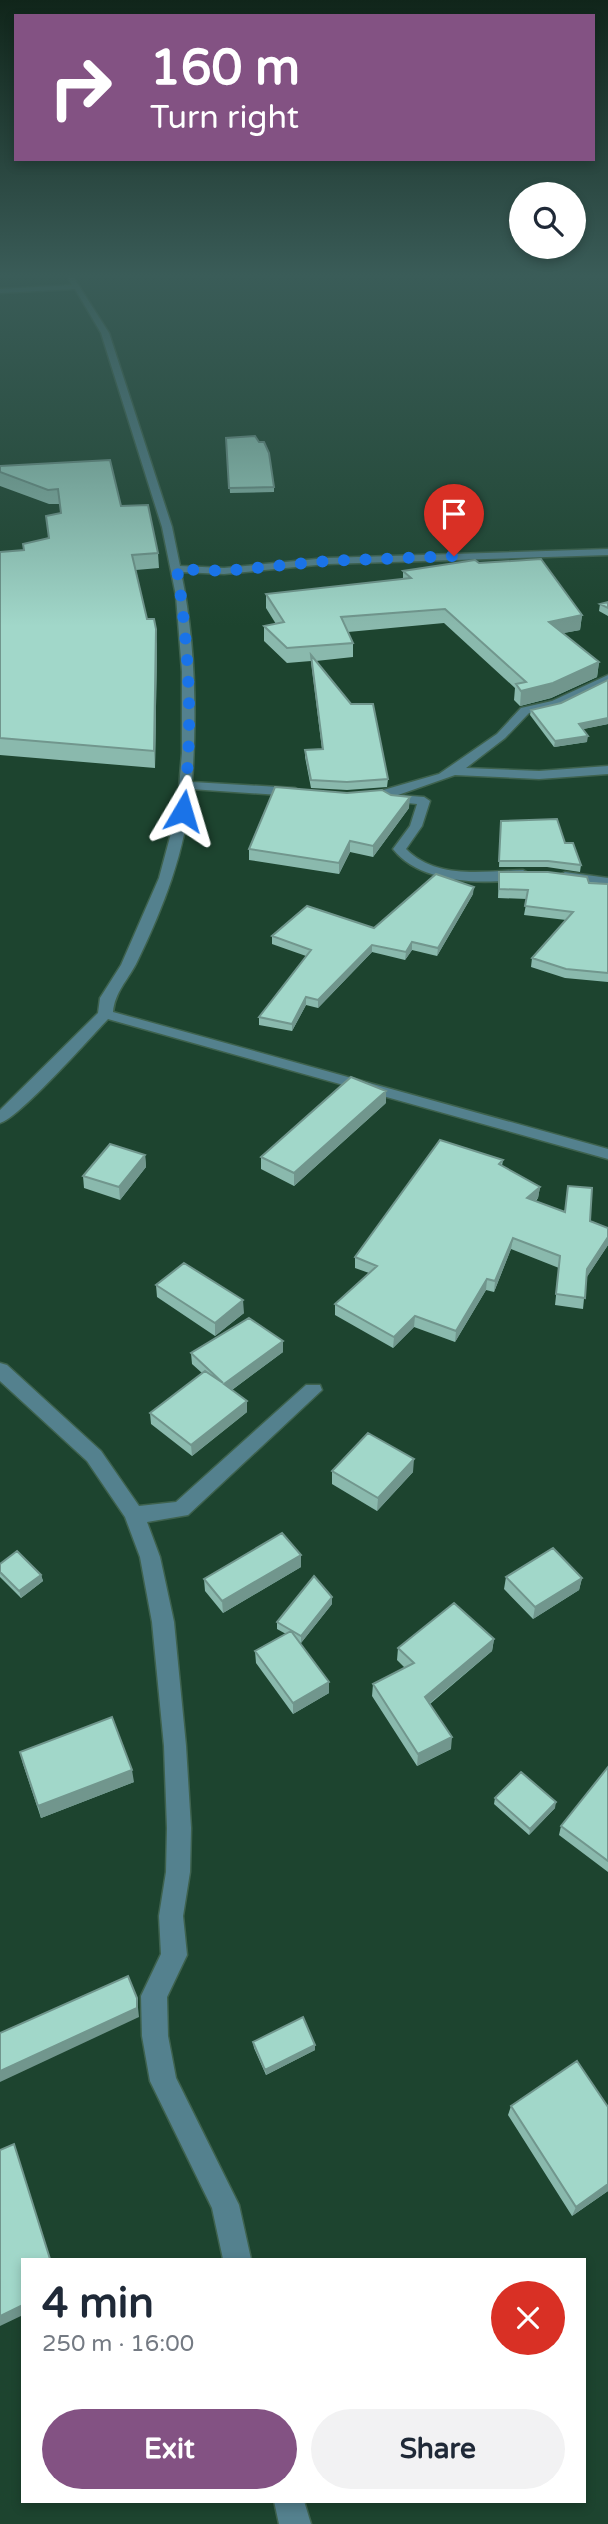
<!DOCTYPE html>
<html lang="en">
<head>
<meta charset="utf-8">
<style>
	:root { --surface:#fff; --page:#f2f2f3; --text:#1f2937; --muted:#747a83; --accent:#835283 }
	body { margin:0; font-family:"Varela Round",sans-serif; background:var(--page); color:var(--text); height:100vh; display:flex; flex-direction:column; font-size:26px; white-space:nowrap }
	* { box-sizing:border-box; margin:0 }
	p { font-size:23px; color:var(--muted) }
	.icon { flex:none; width:38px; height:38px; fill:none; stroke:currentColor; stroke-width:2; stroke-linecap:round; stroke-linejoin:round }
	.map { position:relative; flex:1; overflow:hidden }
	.drawer { position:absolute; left:21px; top:2258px; width:565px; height:245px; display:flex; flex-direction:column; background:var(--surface); border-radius:0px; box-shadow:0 4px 10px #0003 }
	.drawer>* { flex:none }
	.guide { position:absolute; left:14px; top:14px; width:581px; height:147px; border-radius:0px; box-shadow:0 4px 10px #0003; background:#835283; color:#fff; overflow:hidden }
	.controls { position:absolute; left:509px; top:182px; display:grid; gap:14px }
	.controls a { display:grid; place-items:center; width:77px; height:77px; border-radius:50%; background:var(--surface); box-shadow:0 4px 10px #0003; font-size:35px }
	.pin { position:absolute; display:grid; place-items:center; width:60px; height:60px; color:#fff; margin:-72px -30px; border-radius:50% 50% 50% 0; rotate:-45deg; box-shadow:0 0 7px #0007 }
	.pin .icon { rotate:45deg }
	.me { position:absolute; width:77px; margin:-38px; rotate:7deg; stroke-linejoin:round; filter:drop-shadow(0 0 5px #0008) }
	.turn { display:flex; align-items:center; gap:24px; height:147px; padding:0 21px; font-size:32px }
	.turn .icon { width:91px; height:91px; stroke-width:2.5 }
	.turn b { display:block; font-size:49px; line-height:60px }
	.round { display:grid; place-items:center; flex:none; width:74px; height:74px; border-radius:37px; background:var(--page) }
	.headline { display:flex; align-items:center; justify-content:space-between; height:119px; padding:0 21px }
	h1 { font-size:42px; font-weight:800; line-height:52px }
	.cta { display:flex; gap:14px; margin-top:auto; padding:14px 21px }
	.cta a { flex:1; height:80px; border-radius:42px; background:var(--accent); color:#fff; font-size:28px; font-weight:800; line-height:80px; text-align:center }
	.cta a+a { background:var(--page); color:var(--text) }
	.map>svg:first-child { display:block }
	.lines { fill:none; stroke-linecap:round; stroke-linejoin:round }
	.minor-casing { stroke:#3e624e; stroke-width:3 }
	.minor { fill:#54818e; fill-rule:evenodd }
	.wall { fill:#8ab9ad }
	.shaded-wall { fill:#71968d }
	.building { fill:#a1d7c9; stroke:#71968d; stroke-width:2 }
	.route { stroke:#1a73e8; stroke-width:12; stroke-dasharray:0 21.6 }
</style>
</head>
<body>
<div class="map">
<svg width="608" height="2524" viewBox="0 0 608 2524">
	<rect width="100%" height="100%" fill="#1d442f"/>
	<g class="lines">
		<defs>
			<path id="minor" d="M60 273 72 275 109 333 172 527 180 566 224 568 327 558 608 549V555L327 564 224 574 181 572C195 639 197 713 192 782L295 788 301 792 295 796 191 789C186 850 163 909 136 964 127 981 115 992 113 1012L608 1149V1159L108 1019C90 1038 19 1118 0 1123V1110L98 1013 100 998 121 965 159 878 177 811 182 753V672L176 596 162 527 101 333 75 289 0 293V289L72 285 68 277Z
				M608 675V682L559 706 529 713 505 738 466 768 539 771 608 766V774L539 779 455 775 398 795 424 797 430 801 422 826 406 849C437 880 483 871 523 870L530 874 528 877C487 886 420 884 393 849L410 826 417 804C404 803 392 800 382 798 372 796 367 803 359 797L439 774 497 734 521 708 552 701Z
				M565 872 608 878V886L560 879 558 876Z
				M0 1363 7 1365 101 1451 139 1506 176 1502 306 1385H320L322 1390 188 1515 147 1522 160 1557 174 1622 186 1746 191 1828 190 1872 183 1916 187 1955 167 1997 168 2036 176 2078 239 2205 251 2259H223L212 2208 150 2081 142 2036 141 1996 161 1954 159 1916 166 1872 167 1828 164 1746 152 1622 140 1557 125 1517 87 1461 0 1381Z
				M274 2501H304L311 2524H279Z"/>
		</defs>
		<use href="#minor" class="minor-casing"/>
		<use href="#minor" class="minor"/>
	</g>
	<path class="wall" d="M226 438 274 487V492L230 493Z
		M0 466 121 506 158 553 159 568 136 570 147 619 157 645 155 768 0 755V552L24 550 49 538 61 513 60 504H49L0 486Z
		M479 563 582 615 580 630 563 633 599 662 597 677 551 698 520 706 514 700 515 688 444 623 348 632 353 643V657L316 661 388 779 387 787 347 790 311 788 305 757V750L322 749 311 661 287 663 264 641V626L276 624 266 608V594L403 579V571Z
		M608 602V616L599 611 600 604Z
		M608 680V724L583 729 587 742 554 747 530 715 531 710 561 703Z
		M409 808 373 857 350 852 339 874 249 860V849Z
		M501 821 565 843 581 865 580 872 547 867H499Z
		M499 872 608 884V982L565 978 531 967 532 958 566 920 524 915 527 899 498 898Z
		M473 894 437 956 412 950 405 960 372 952 318 1008 306 1005 292 1031 259 1025V1017L306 956 272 944V936L374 928Z
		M386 1103 294 1186 261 1169V1157Z
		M145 1155 146 1167 120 1200 84 1188 83 1176Z
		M503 1160 502 1166 540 1187 538 1198 536 1201 608 1228V1245L586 1278 583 1309 555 1305 559 1268 511 1249 494 1292 486 1290 455 1342 414 1327 393 1348 335 1315V1304L369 1273 355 1268V1257Z
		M156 1285 244 1313 215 1336 157 1297Z
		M283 1341V1352L232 1390 247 1412 192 1456 151 1424 150 1413 202 1373 192 1364 191 1353Z
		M332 1471 413 1472 377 1511 332 1484Z
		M0 1564 41 1575 43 1581 21 1598 0 1577Z
		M301 1567 223 1613 205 1591 204 1579Z
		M506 1577 582 1578 579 1590 533 1619 504 1589Z
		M332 1604 301 1643 300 1642 329 1693 293 1714 256 1663 255 1651 286 1634 277 1629V1622Z
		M494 1639 492 1651 430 1704 451 1749 417 1766 372 1696 373 1684 405 1668 397 1660 398 1648Z
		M20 1752 134 1782 41 1818 23 1764Z
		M608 1767V1872L559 1835 561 1826Z
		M495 1798 555 1808 529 1835 494 1804Z
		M253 2042 315 2050 266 2075 254 2048Z
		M511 2106 608 2191 572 2216 508 2115Z"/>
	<path class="shaded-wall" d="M0 273H25L2 274 0 277Z
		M582 615 580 630 548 636 549 622Z
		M156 629 157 645 155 768 154 751Z
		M599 662 597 677 551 698 520 706 521 691Z
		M608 718V724L579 730V724Z
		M588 736 587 742 554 747 555 741Z
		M410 797 409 808 373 857V846Z
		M350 841V852L339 874V863Z
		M474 887 473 894 437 956 438 948Z
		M412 942V950L405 960 406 952Z
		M372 945V952L318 1008V1000Z
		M306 997V1005L292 1031V1024Z
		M386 1091V1103L294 1186V1173Z
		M145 1155 146 1167 120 1200 119 1187Z
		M540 1187 538 1198 526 1209 527 1198Z
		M608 1237V1245L585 1280 587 1269Z
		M513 1238 511 1249 494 1292 495 1281Z
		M487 1279 486 1290 455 1342 456 1331Z
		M243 1300 244 1313 215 1336V1323Z
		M415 1316 414 1327 393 1348 394 1337Z
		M283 1341V1352L225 1395 224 1384Z
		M247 1401V1412L192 1456 191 1445Z
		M414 1459 413 1472 377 1511 378 1498Z
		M301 1555V1567L223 1613 222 1601Z
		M41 1575 43 1581 21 1598 19 1591Z
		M582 1578 579 1590 533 1619 535 1607Z
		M332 1597V1604L301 1643V1636Z
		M494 1639 492 1651 424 1708 425 1697Z
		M329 1682V1693L293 1714V1703Z
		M452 1737 451 1749 417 1766 418 1754Z
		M132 1770 134 1782 41 1818 38 1806Z
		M556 1802 555 1808 529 1835 530 1829Z
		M137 1998 139 2017 0 2082V2071Z
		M315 2045V2050L266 2075 265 2070Z
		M608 2184V2191L572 2216 576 2207Z
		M23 2305V2315L0 2326V2316Z"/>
	<path class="building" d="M255 436 259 442H264L269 453 274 487 229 488 226 438Z
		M110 460 121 506 148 505 158 553 132 555 147 619H154L156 629 154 751 0 738V552L24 550 23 544 49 538 46 516 61 513 58 489 48 490 0 472V466Z
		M541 559 582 615 549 622 599 662 553 683 521 691 516 684 526 682 445 609 341 617 353 643 287 648 264 626 284 622 266 594 411 578 403 571 475 560 479 563Z
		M608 602V608L600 604Z
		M311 655 351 704H373L388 779 347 782 311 780 305 750 323 749Z
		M608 680V718L579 724 588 736 555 741 531 710 561 703Z
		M275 787 347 793 382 790 391 795 410 797 373 846 350 841 339 863 249 849Z
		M557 819 565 843H573L581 865 548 861H499L501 821Z
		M499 872H548L587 877 589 883 608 884V973L566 969 532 958 573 912 525 906 528 890 499 889Z
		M436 874 474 887 438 948 412 942 406 952 372 945 318 1000 306 997 292 1024 259 1017 311 950 272 936 307 906 374 928Z
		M351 1077 386 1091 294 1173 261 1157Z
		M440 1140 503 1160 499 1164 540 1187 527 1198 565 1212 568 1186 592 1188 590 1221 608 1228V1237L587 1269 585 1298 556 1294 560 1256 513 1238 495 1281 487 1279 456 1331 415 1316 394 1337 335 1304 377 1266 355 1257Z
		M110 1144 145 1155 119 1187 83 1176Z
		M184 1263 243 1300 215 1323 156 1285Z
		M249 1318 283 1341 224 1384 247 1401 191 1445 150 1413 205 1371 223 1383 191 1353Z
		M368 1433 414 1459 378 1498 332 1471Z
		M282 1533 301 1555 222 1601 204 1579Z
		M553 1548 582 1578 535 1607 506 1577Z
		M17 1551 41 1575 19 1591 0 1572V1564Z
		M314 1576 332 1597 301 1636 277 1622Z
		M454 1603 494 1639 425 1697 452 1737 418 1754 373 1684 414 1663 398 1648Z
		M291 1631 329 1682 293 1703 255 1651Z
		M112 1717 132 1770 38 1806 20 1752Z
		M608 1767V1861L561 1826Z
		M521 1772 556 1802 530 1829 495 1798Z
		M128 1976 137 1998V2008L0 2071V2033Z
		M303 2017 315 2045 265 2070 253 2042Z
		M577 2061 608 2107V2184L576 2207 511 2106Z
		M14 2144 50 2259H23V2305L0 2316V2150Z"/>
	<linearGradient id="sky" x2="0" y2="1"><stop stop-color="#10251a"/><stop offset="0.44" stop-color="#3a5c58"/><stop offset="1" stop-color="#3a5c58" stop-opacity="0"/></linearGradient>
	<rect width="608" height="626" fill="url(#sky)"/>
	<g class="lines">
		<path class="route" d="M183 811C194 732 189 648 177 569L224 571 327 561 454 556"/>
	</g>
</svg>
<div class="controls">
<a><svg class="icon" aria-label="search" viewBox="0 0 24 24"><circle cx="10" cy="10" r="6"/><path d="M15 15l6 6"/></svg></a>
</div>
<div class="pin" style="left:454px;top:556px;background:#d93025"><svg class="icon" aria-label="arrive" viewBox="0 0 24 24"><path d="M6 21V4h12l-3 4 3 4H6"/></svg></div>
<svg class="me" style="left:183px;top:811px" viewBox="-20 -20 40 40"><path d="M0-17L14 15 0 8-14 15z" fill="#1a73e8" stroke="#fff" stroke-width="4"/></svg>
<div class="guide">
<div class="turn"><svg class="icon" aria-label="right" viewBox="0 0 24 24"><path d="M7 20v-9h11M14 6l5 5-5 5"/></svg><div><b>160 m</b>Turn right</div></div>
</div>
<section class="drawer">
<div class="headline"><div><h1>4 min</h1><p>250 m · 16:00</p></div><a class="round" style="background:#d93025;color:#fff"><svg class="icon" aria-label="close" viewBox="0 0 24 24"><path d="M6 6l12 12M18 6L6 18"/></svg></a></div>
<div class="cta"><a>Exit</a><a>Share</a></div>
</section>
</div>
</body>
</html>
